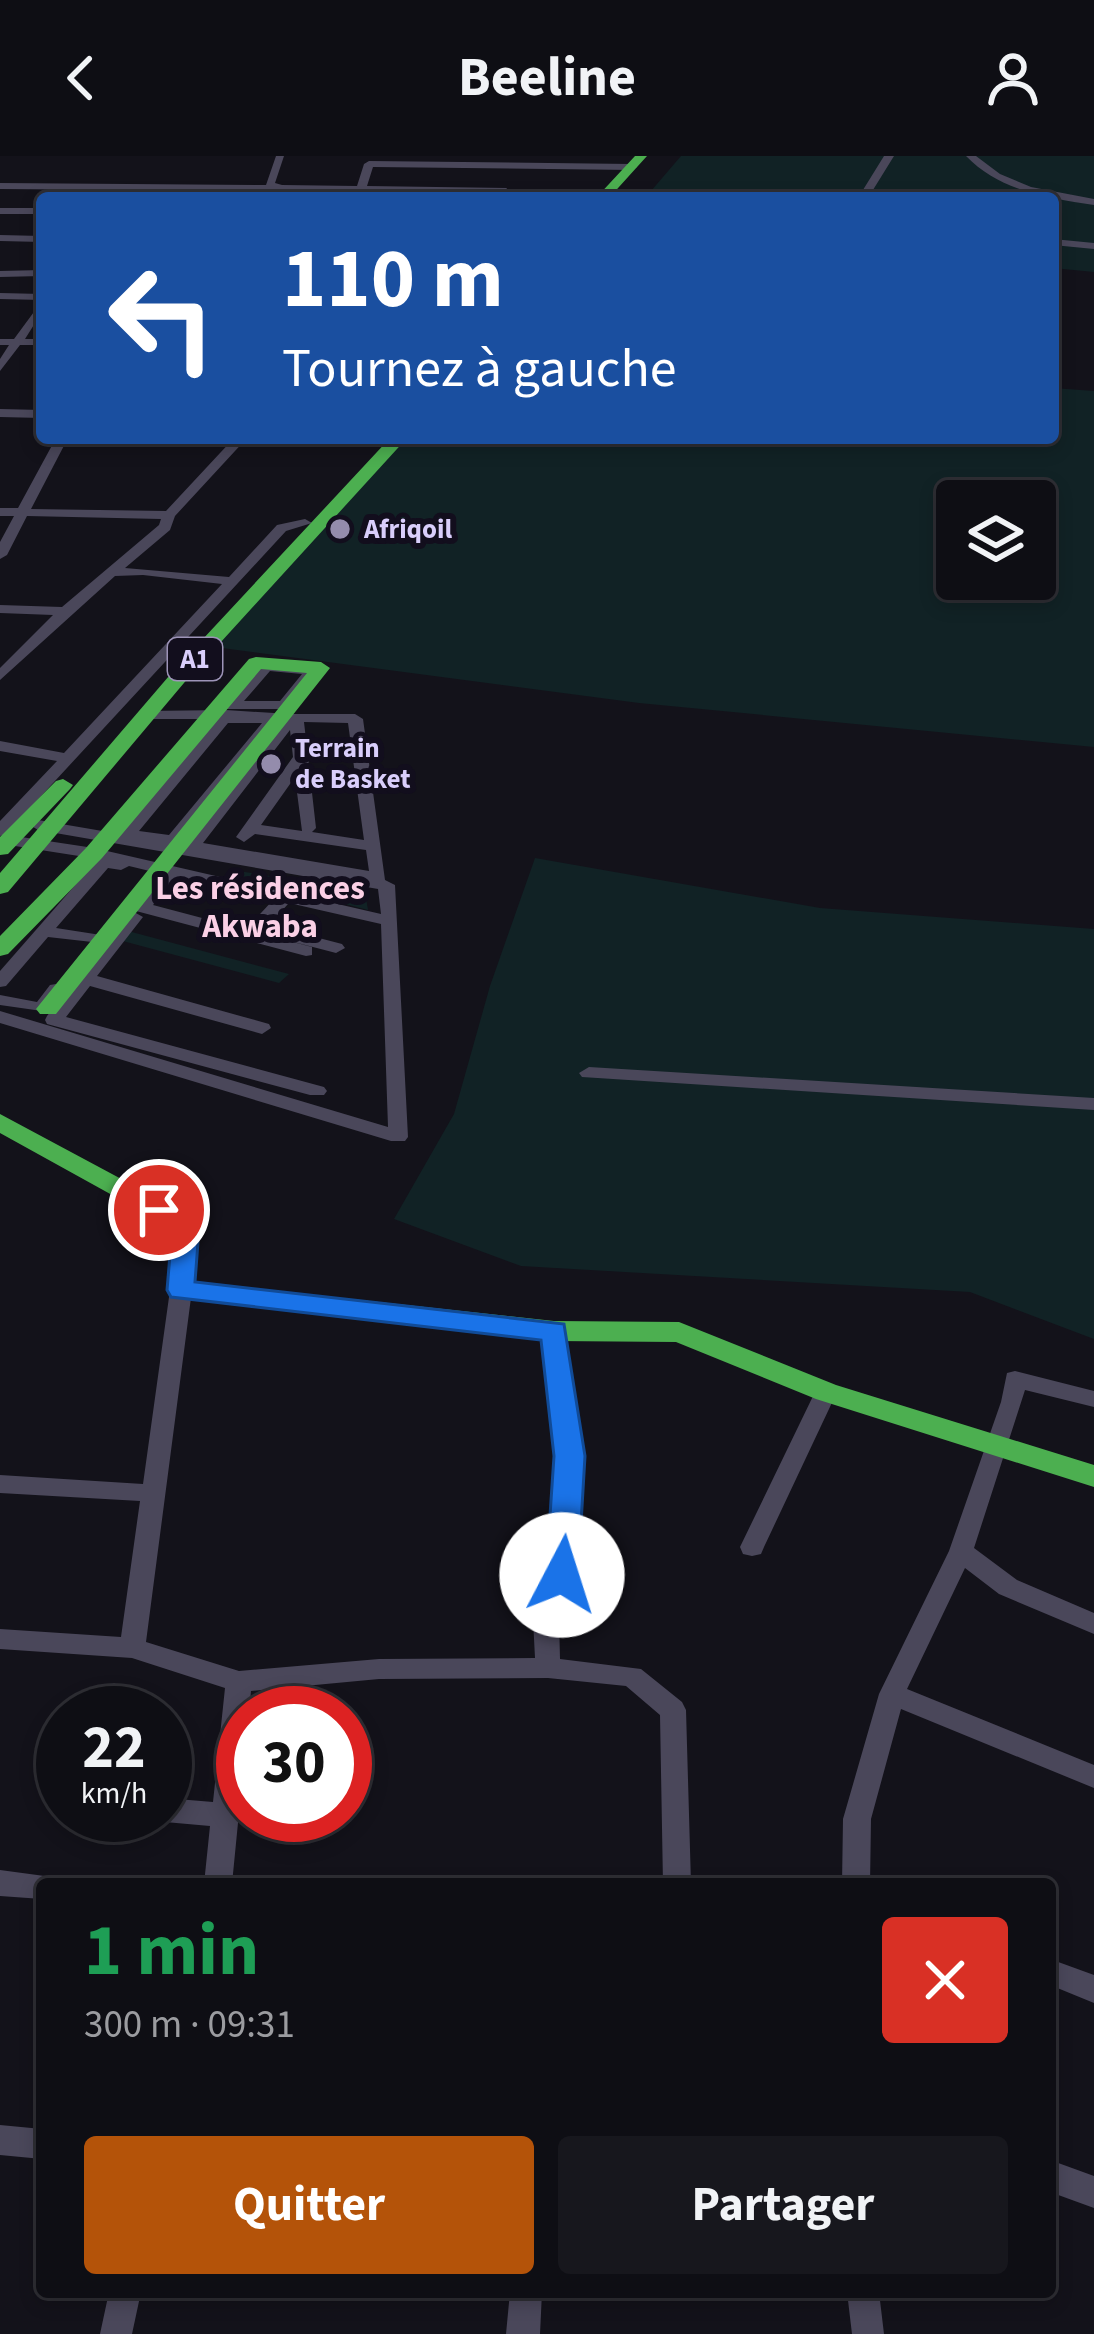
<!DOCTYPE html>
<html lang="fr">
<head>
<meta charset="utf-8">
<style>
	:root { --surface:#0e0e14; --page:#17171d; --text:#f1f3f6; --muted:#9b9ca0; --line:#2e2e34; --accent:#b45309 }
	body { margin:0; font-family:"Source Sans 3",sans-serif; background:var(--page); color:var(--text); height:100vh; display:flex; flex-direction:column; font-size:45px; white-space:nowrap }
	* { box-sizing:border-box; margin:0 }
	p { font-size:39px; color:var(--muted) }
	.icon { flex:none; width:66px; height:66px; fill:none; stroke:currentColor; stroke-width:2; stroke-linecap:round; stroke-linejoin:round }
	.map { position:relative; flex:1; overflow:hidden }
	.side { position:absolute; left:36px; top:1722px; width:1020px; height:420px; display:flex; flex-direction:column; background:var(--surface); border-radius:12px; box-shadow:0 6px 18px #0003,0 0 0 3px var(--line) }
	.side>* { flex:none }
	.guide { position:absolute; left:36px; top:36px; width:1023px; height:252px; border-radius:12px; box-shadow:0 6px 18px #0003,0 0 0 3px var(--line); background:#1a4fa0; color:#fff; overflow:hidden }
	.tools { position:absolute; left:936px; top:324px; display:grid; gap:24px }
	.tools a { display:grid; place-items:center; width:120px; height:120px; border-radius:12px; background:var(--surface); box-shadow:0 6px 18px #0003,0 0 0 3px var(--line); font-size:60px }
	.speed { position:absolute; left:36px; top:1530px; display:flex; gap:24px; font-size:60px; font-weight:700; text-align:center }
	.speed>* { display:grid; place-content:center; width:156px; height:156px; border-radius:50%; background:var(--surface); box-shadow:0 6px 18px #0003,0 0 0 3px var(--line); line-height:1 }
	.speed small { font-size:30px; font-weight:400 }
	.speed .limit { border:18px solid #d22; background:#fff; color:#111 }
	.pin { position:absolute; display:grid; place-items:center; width:102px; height:102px; color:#fff; margin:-51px; border:6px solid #fff; border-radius:50%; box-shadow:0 3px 12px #0007 }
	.me { position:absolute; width:132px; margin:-66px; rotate:5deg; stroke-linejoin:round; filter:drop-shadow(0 0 9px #0008) }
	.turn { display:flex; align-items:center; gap:42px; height:252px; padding:0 48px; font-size:54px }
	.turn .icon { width:156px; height:156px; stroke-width:2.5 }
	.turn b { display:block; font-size:84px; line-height:102px }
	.round { display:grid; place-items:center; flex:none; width:126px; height:126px; border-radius:12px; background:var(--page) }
	.headline { display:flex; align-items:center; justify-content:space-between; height:204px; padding:0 48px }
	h1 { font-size:72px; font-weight:700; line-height:90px; color:#1e9e55 }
	.cta { display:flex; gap:24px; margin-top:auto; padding:24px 48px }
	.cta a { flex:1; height:138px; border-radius:12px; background:var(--accent); color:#fff; font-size:48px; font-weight:700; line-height:138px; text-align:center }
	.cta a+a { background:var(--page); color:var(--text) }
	header { display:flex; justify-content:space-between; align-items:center; height:156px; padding:0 48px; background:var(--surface); font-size:54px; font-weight:700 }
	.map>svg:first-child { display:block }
	.green { fill:#112225; fill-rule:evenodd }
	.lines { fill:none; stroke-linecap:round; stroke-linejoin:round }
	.street { fill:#4a475a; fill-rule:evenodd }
	.fast { fill:#4caf50; fill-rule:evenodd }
	.route { fill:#1a73e8; stroke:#114b97; stroke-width:3 }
	.poi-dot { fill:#948cac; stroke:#120e1d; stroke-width:4.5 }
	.labels { text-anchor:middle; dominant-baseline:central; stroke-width:12; stroke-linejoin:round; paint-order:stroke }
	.far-poi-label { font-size:27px; font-weight:bold; fill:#d9cefb; stroke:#120e1d; text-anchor:start }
	.shield { fill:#120e1d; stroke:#9d94b8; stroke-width:3 }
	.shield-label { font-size:27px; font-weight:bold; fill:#d9cefb }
	.neighbourhood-label { font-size:33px; font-weight:bold; fill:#fbd0e6; stroke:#120e1d }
</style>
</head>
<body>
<header><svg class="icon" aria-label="back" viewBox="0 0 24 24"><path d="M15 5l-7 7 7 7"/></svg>Beeline<svg class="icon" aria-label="person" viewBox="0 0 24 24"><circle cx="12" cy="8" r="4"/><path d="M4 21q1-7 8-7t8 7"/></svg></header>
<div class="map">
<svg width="1094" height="2178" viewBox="0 0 1094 2178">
	<rect width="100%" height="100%" fill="#13121a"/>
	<path class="green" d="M681 0H1094V116L1053 112V42H645Z
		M1053 232 1094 235V591L639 547 207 490 404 282H1053ZM957 345H1035V423H957Z
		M535 702 820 752 1094 773V1183L970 1136 521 1110 394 1063 454 958 490 830Z
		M232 714 365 735 368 754 231 718Z
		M128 775 289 818 279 827 119 784Z"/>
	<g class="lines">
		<path class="street" d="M276 0H284L275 27 282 29 357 30 364 8 369 5 632 8 637 11 632 14 373 11 367 30 507 32 504 37 0 33V27L266 29Z
			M884 0H894L868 42H858Z
			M966 0H976L1000 18 1031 31 1094 43V49C1048 42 1000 35 966 0Z
			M0 52H42V58H0Z
			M0 79 42 80V86L0 85Z
			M1053 83 1094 87V93L1053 89Z
			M42 114V120L0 121V115Z
			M0 137 42 138V144L0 143Z
			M42 145V156L25 183H42V189H20L0 215V203L9 189H0V183H14Z
			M0 253 42 254V262L0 261Z
			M56 282H68L31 353 166 355 234 282H247L175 360 170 374 125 412 229 421 277 369 305 363 312 367 286 375 6 678 0 680V665L57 605 0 595V585L64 597 222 428 143 419 115 420 0 524V512L53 459 0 457V449L62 451 159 369 161 363 27 360 7 399 0 403V386L14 360H0V352H18Z
			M266 506 312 511 319 515 289 553H227V547L261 507ZM270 515 302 518 280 545H244Z
			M226 554 274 557 282 562 179 688 184 689 287 558H355L363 563 385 724 395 729 408 981 405 985H391L0 867V855L388 971 381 768 289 747 263 775 257 776 248 771 274 743 190 724H175L153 749 312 791V799L306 800 136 755V747L162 718 129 710 121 714 108 712 56 772 101 779V787L48 781 6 830 0 831V815L98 703 15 690V682L21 681 94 692 381 758 378 733 38 674 30 669 38 664 120 678 215 563H151L146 561V555ZM304 566 348 567 364 684 312 676 316 672ZM228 567H262L169 679 139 675ZM290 574 293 601 236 681 244 686 255 678 366 694 369 715 203 687ZM295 621 302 675 261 669Z
			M134 756 143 761 97 820 269 868 271 872 262 878 90 830 66 861 324 931 327 935 324 939H310L47 868 45 864 47 860 128 757Z
			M296 776 342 788 345 792 336 797 290 785V777Z
			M56 828 65 833 49 856 0 849V839L37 846 50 829Z
			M589 911 1094 942V954L582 921 579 917Z
			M181 1127 192 1134 146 1486 239 1515 379 1503 535 1502 533 1463 550 1419 557 1334 543 1175 554 1167 562 1170 581 1334 574 1419 559 1463 560 1503 641 1513 682 1546 686 1554 691 1728H663L660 1559 626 1530 548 1522 379 1523 251 1535 249 1557H243V1616L232 1728H204L210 1670 165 1666 154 1659H165V1642L213 1646 225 1532 132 1502 0 1493V1473L121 1481 140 1345 0 1337V1319L143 1328 170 1134Z
			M1015 1215 1094 1235V1251L1025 1234 974 1392 1017 1424 1094 1457V1478L999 1438 965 1412 907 1533 1094 1609V1632L901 1553 871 1663 870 1728H842L843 1663 879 1538 949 1395 1001 1246 1007 1217Z
			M826 1228 834 1230 837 1236 764 1391 761 1398 752 1400 743 1398 740 1391 815 1236 818 1230Z
			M0 1714 52 1721 55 1728H42V1743L0 1740Z
			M1050 1803 1094 1819V1847L1050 1829Z
			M0 1969 42 1973V2003L0 1999Z
			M1050 2004 1094 2020V2052L1050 2036Z
			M109 2136H141L132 2178H100Z
			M510 2136H542L540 2178H506Z
			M847 2136H879L884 2178H852Z"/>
		<path class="fast" d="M635 0H647L609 42H596Z
			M390 282H407L189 521 8 736 0 738V717L175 513Z
			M256 501 321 506 330 512 56 858H40L36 853 40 848 307 517 261 513 102 702 8 798 0 800V780L86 692 249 503Z
			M63 623 73 629 70 633 8 698 0 699V681L56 625Z
			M0 958 168 1048 198 1086 195 1126 554 1165 679 1166 836 1229 1094 1309V1331L816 1243 676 1186 554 1185 171 1141 167 1134 171 1087 150 1060 0 977Z"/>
	</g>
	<path class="route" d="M159 1045 168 1047 198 1086 195 1126 564 1168 585 1300 578 1419 573 1428 562 1432 551 1428 546 1419 554 1300 541 1184 171 1141 167 1134 171 1087 146 1054Z"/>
	<g class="poi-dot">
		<circle cx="340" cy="373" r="12"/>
		<circle cx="271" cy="608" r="12"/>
	</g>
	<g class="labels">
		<g class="far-poi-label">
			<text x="364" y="373">Afriqoil</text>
			<text x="295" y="592">Terrain<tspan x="295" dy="31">de Basket</tspan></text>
		</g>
		<rect class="shield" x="168" y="482" width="54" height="42" rx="9"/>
		<g class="shield-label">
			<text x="195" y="503">A1</text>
		</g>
		<g class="neighbourhood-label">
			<text x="260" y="732">Les résidences<tspan x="260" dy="38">Akwaba</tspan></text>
		</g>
	</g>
</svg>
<div class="tools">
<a><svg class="icon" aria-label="layers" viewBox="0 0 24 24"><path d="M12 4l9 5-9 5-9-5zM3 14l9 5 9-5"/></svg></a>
</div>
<div class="speed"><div>22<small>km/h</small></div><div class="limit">30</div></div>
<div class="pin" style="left:159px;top:1054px;background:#d93025"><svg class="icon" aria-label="arrive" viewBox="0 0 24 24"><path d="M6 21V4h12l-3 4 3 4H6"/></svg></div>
<svg class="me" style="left:562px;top:1419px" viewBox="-20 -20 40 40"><circle r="19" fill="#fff"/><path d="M0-13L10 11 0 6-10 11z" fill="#1a73e8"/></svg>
<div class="guide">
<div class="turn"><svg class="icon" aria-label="left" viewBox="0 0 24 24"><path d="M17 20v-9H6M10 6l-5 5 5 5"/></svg><div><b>110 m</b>Tournez à gauche</div></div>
</div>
<section class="side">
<div class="headline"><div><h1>1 min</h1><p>300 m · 09:31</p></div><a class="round" style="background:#d93025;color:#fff"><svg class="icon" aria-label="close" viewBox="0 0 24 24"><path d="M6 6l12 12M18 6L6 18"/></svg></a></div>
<div class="cta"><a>Quitter</a><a>Partager</a></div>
</section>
</div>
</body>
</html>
